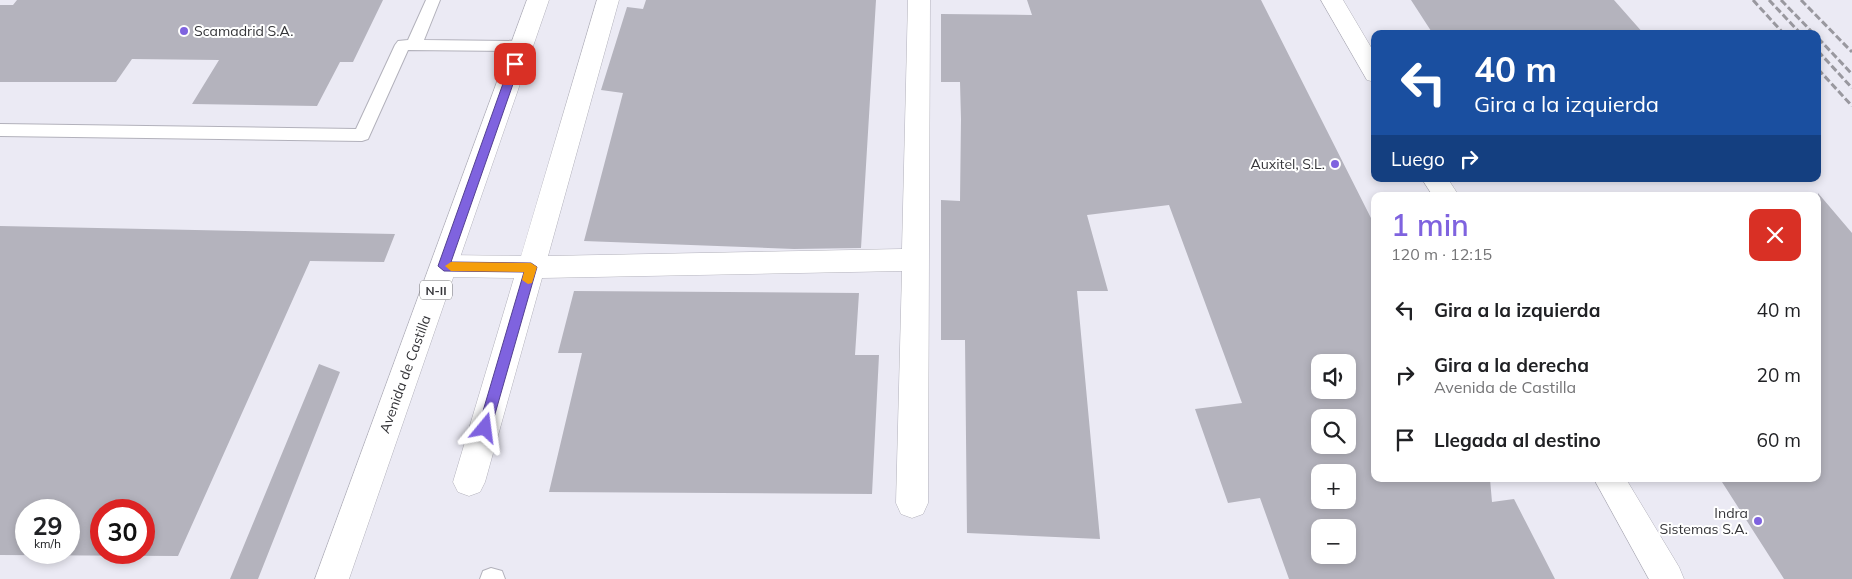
<!DOCTYPE html>
<html lang="es">
<head>
<meta charset="utf-8">
<style>
	:root { --surface:#fff; --page:#f2f2f2; --text:#202124; --muted:#757577; --accent:#7f63df }
	body { margin:0; font-family:Mulish,sans-serif; background:var(--page); color:var(--text); height:100vh; display:flex; flex-direction:column; font-size:19px; white-space:nowrap }
	* { box-sizing:border-box; margin:0 }
	p { font-size:16px; color:var(--muted) }
	.icon { flex:none; width:28px; height:28px; fill:none; stroke:currentColor; stroke-width:2; stroke-linecap:round; stroke-linejoin:round }
	.map { position:relative; flex:1; overflow:hidden }
	.side { position:absolute; left:1371px; top:192px; width:450px; height:290px; display:flex; flex-direction:column; background:var(--surface); border-radius:10px; box-shadow:0 2px 8px #0003 }
	.side>* { flex:none }
	.guide { position:absolute; left:1371px; top:30px; width:450px; height:152px; border-radius:10px; box-shadow:0 2px 8px #0003; background:#1a4fa0; color:#fff; overflow:hidden }
	.controls { position:absolute; left:1311px; top:354px; display:grid; gap:10px }
	.controls a { display:grid; place-items:center; width:45px; height:45px; border-radius:10px; background:var(--surface); box-shadow:0 2px 8px #0003; font-size:25px }
	.speed { position:absolute; left:15px; top:499px; display:flex; gap:10px; font-size:25px; font-weight:700; text-align:center }
	.speed>* { display:grid; place-content:center; width:65px; height:65px; border-radius:50%; background:var(--surface); box-shadow:0 2px 8px #0003; line-height:1 }
	.speed small { font-size:12px; font-weight:400 }
	.speed .limit { border:8px solid #d22; background:#fff; color:#111 }
	.pin { position:absolute; display:grid; place-items:center; width:42px; height:42px; color:#fff; margin:-21px; border-radius:10px; box-shadow:0 2px 8px #0006 }
	.me { position:absolute; width:55px; margin:-28px; rotate:16deg; stroke-linejoin:round; filter:drop-shadow(0 0 4px #0008) }
	.turn { display:flex; align-items:center; gap:18px; height:105px; padding:0 20px; font-size:22px }
	.turn .icon { width:65px; height:65px; stroke-width:2.5 }
	.turn b { display:block; font-size:35px; line-height:42px }
	.then { display:flex; align-items:center; height:48px; padding:0 20px; background:#0003; gap:10px; font-size:19px }
	.round { display:grid; place-items:center; flex:none; width:52px; height:52px; border-radius:10px; background:var(--page) }
	.summary { display:flex; align-items:center; justify-content:space-between; height:85px; padding:0 20px }
	h1 { font-size:30px; font-weight:600; line-height:38px; color:var(--accent) }
	ul { padding:0; list-style:none }
	li { display:flex; align-items:center; gap:15px; height:65px; padding:0 20px }
	li div { flex:1 }
	li b { display:block; font-size:19px }
	li em { font-style:normal }
	.map>svg:first-child { display:block }
	.building { fill:#b4b3bd; fill-rule:evenodd }
	.lines { fill:none; stroke-linecap:round; stroke-linejoin:round }
	.lane-casing { stroke:#b2b1bb; stroke-width:2 }
	.street-casing { stroke:#b2b1bb; stroke-width:1 }
	.primary-casing { stroke:#b2b1bb; stroke-width:1 }
	.lane { fill:#fff; fill-rule:evenodd }
	.street { fill:#fff; fill-rule:evenodd }
	.primary { fill:#fff; fill-rule:evenodd }
	.rail { stroke:#99989f; stroke-width:3; stroke-dasharray:7 3; stroke-linecap:butt }
	.route { fill:#7f63df; stroke:#534091 }
	.slow { fill:#f59e0b }
	.poi-dot { fill:#7f63df; stroke:#fff; stroke-width:2 }
	.labels { text-anchor:middle; dominant-baseline:central; stroke-width:4; stroke-linejoin:round; paint-order:stroke }
	.shield { fill:#fff; stroke:#727274; stroke-width:1 }
	.shield-label { font-size:12px; font-weight:bold; fill:#353539 }
	.poi-label { font-size:14px; fill:#353539; stroke:#fff; text-anchor:end }
	.street-label { font-size:14px; fill:#353539; stroke:#fff }
</style>
</head>
<body>
<div class="map">
<svg width="1852" height="579" viewBox="0 0 1852 579">
	<rect width="100%" height="100%" fill="#ebeaf4"/>
	<path class="building" d="M17 0H383L353 62H340L317 106 192 104 219 60 132 59 116 82H0V5H13Z
		M646 0H876L861 248 794 249 584 241 623 93 601 90 627 7 643 9Z
		M1027 0H1261L1375 226V479H1490L1492 502 1514 499 1555 579H1289L1260 498 1228 503 1195 409 1242 403 1169 205 1087 215 1108 291H1077L1100 539 967 533 965 340H941V200L960 201 961 119 960 82H941V14L1032 15ZM1320 362H1348V390H1320ZM1320 418H1348V445H1320ZM1320 472H1348V500H1320ZM1320 528H1348V555H1320Z
		M1411 0H1614L1644 34H1433Z
		M1818 193 1852 233V579H1784L1722 482 1748 479H1818Z
		M0 226 395 234 384 262 310 261 178 556 0 555ZM26 510H69V552H26ZM101 510H144V552H101Z
		M574 291 859 293 855 355H879L872 494 549 492 582 353H558Z
		M319 364 340 372 258 579H230Z"/>
	<g class="lines">
		<defs>
			<path id="lane" d="M426 0H440L424 40 522 41 528 42 530 46 528 50 522 51 408 50 368 139 362 141 0 136V124L356 129 395 45 398 41 408 40Z
				M491 568 502 571 505 579H480L483 571Z"/>
			<path id="street" d="M597 0H619L548 256 902 249 908 0H930L928 503 923 514 912 518 901 514 896 503 902 271 542 278 485 482 480 492 469 496 458 492 453 482 514 278 444 277 434 274 430 266 434 258 444 255 521 256Z
				M1321 0H1343L1375 54V82L1367 80Z
				M1422 179H1448L1459 196H1433Z
				M1594 479H1626L1679 567 1684 579H1649Z"/>
			<path id="primary" d="M527 0H549L349 579H315Z"/>
		</defs>
		<use href="#lane" class="lane-casing"/>
		<use href="#street" class="street-casing"/>
		<use href="#primary" class="primary-casing"/>
		<use href="#lane" class="lane"/>
		<use href="#street" class="street"/>
		<use href="#primary" class="primary"/>
		<path class="rail" d="M1753 0 1784 34
			M1769 0 1801 34
			M1781 0 1814 34
			M1801 0 1852 52
			M1818 38 1852 74
			M1818 51 1852 88
			M1818 69 1852 106"/>
	</g>
	<path class="route" d="M515 61 520 64 451 262 531 263 537 267 491 428 489 432 485 434 480 432 478 428 524 272 444 271 438 266 510 64Z"/>
	<path class="slow" d="M451 262 531 263 537 267 532 283 528 284 522 280 524 272 451 271 445 266Z"/>
	<g class="poi-dot">
		<circle cx="184" cy="31" r="5"/>
		<circle cx="1335" cy="164" r="5"/>
		<circle cx="1758" cy="521" r="5"/>
	</g>
	<g class="labels">
		<rect class="shield" x="420" y="280.5" width="32" height="19" rx="4"/>
		<g class="shield-label">
			<text x="436" y="290">N-II</text>
		</g>
		<g class="poi-label">
			<text x="194" y="31" text-anchor="start">Scamadrid S.A.</text>
			<text x="1325" y="164">Auxitel, S.L.</text>
			<text x="1748" y="513">Indra<tspan x="1748" dy="16">Sistemas S.A.</tspan></text>
		</g>
		<g class="street-label">
			<text transform="translate(405 374) rotate(-70)">Avenida de Castilla</text>
		</g>
	</g>
</svg>
<div class="controls">
<a><svg class="icon" aria-label="sound" viewBox="0 0 24 24"><path d="M4 9h4l5-4v14l-5-4H4zM17 9q2 3 0 6"/></svg></a>
<a><svg class="icon" aria-label="search" viewBox="0 0 24 24"><circle cx="10" cy="10" r="6"/><path d="M15 15l6 6"/></svg></a>
<a>+</a>
<a>−</a>
</div>
<div class="speed"><div>29<small>km/h</small></div><div class="limit">30</div></div>
<div class="pin" style="left:515px;top:64px;background:#d93025"><svg class="icon" aria-label="arrive" viewBox="0 0 24 24"><path d="M6 21V4h12l-3 4 3 4H6"/></svg></div>
<svg class="me" style="left:485px;top:428px" viewBox="-20 -20 40 40"><path d="M0-17L14 15 0 8-14 15z" fill="#7f63df" stroke="#fff" stroke-width="4"/></svg>
<div class="guide">
<div class="turn"><svg class="icon" aria-label="left" viewBox="0 0 24 24"><path d="M17 20v-9H6M10 6l-5 5 5 5"/></svg><div><b>40 m</b>Gira a la izquierda</div></div>
<div class="then">Luego<svg class="icon" aria-label="right" viewBox="0 0 24 24"><path d="M7 20v-9h11M14 6l5 5-5 5"/></svg></div>
</div>
<section class="side">
<div class="summary"><div><h1>1 min</h1><p>120 m · 12:15</p></div><a class="round" style="background:#d93025;color:#fff"><svg class="icon" aria-label="close" viewBox="0 0 24 24"><path d="M6 6l12 12M18 6L6 18"/></svg></a></div>
<ul>
<li><svg class="icon" aria-label="left" viewBox="0 0 24 24"><path d="M17 20v-9H6M10 6l-5 5 5 5"/></svg><div><b>Gira a la izquierda</b></div><em>40 m</em></li>
<li><svg class="icon" aria-label="right" viewBox="0 0 24 24"><path d="M7 20v-9h11M14 6l5 5-5 5"/></svg><div><b>Gira a la derecha</b><p>Avenida de Castilla</p></div><em>20 m</em></li>
<li><svg class="icon" aria-label="arrive" viewBox="0 0 24 24"><path d="M6 21V4h12l-3 4 3 4H6"/></svg><div><b>Llegada al destino</b></div><em>60 m</em></li>
</ul>
</section>
</div>
</body>
</html>
